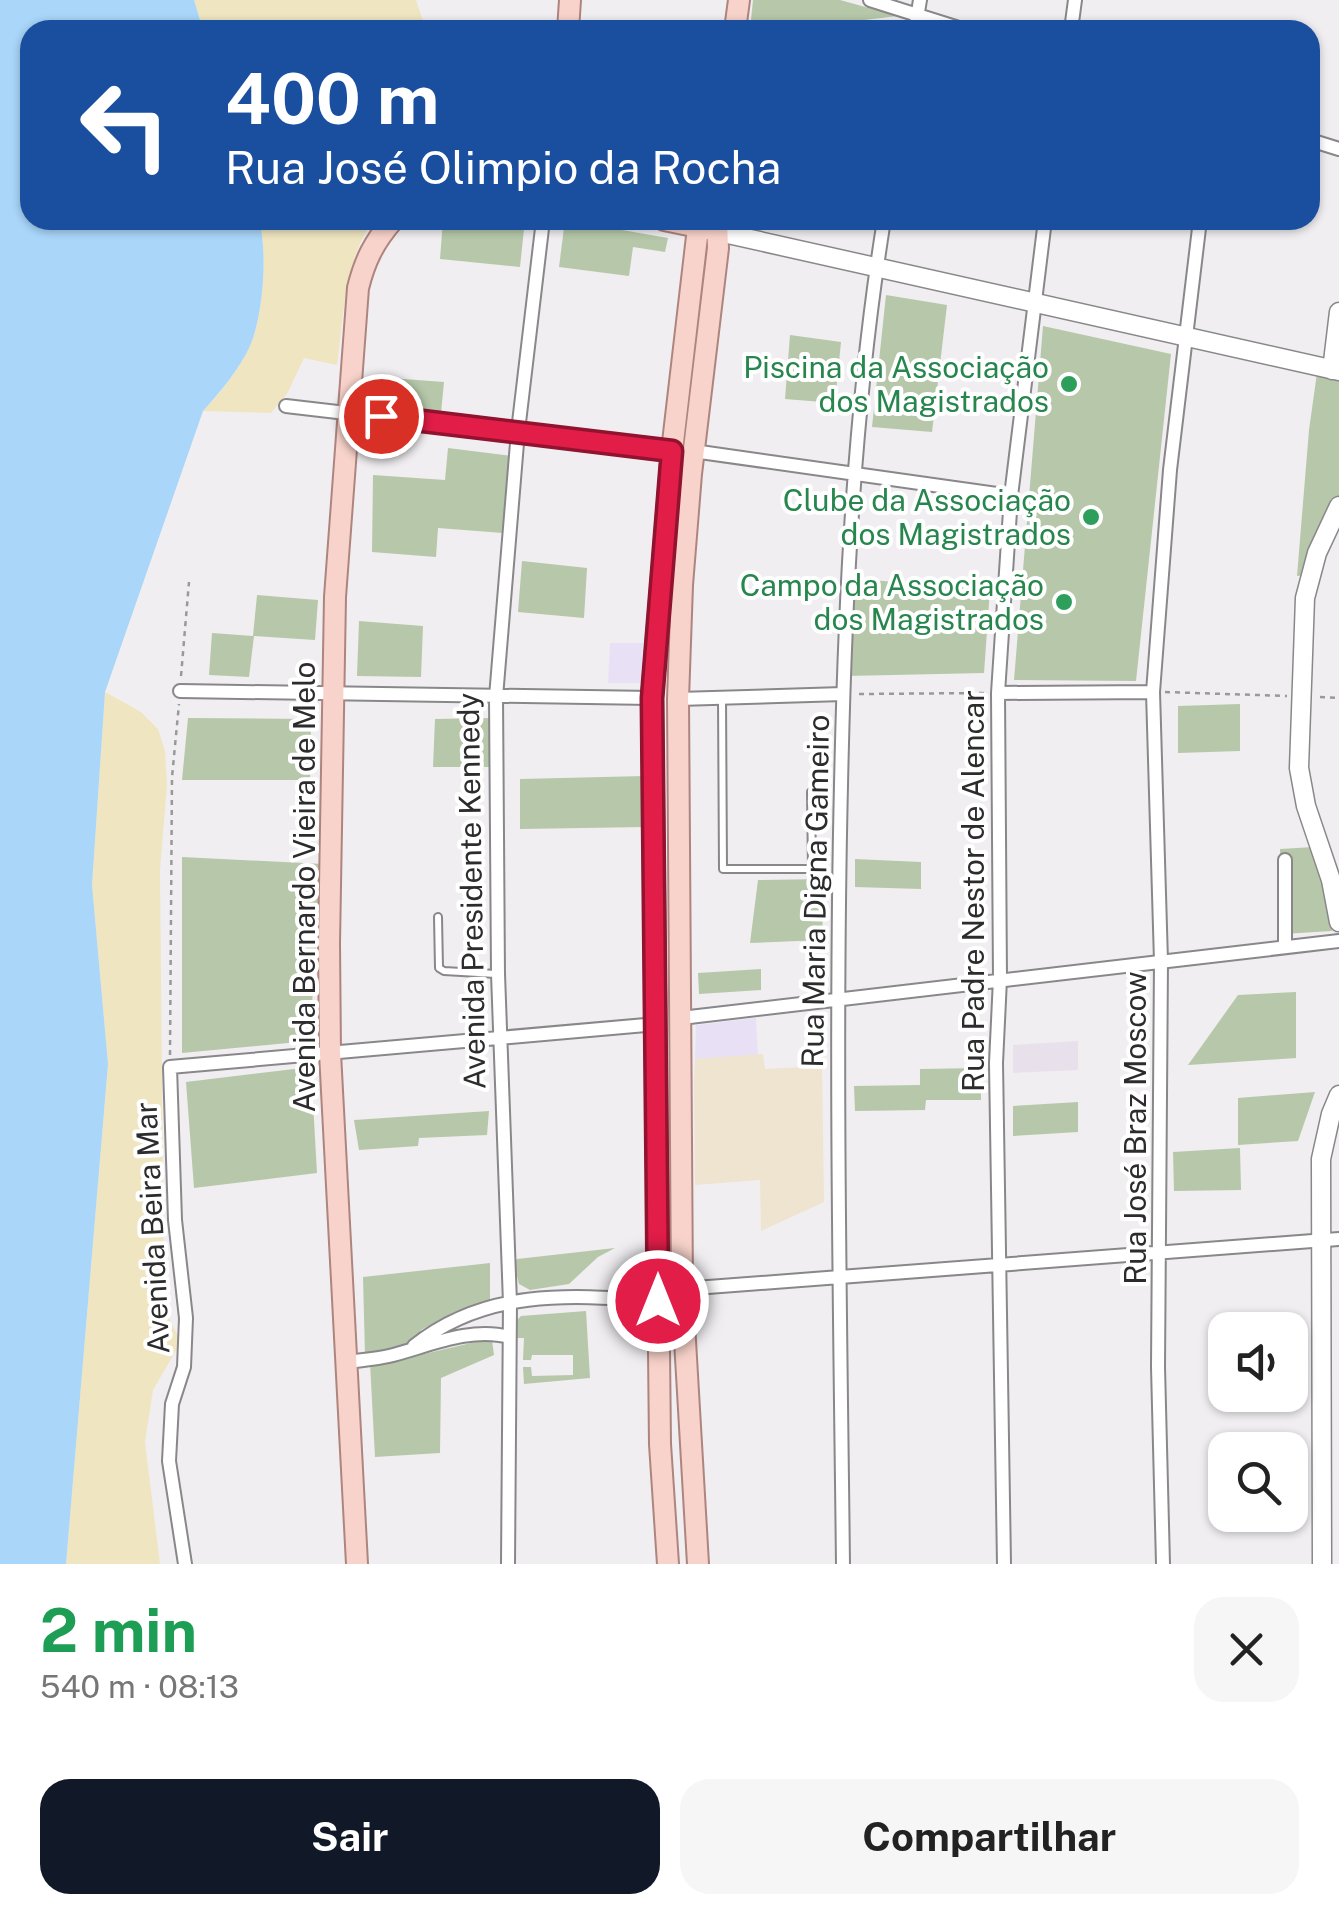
<!DOCTYPE html>
<html lang="pt">
<head>
<meta charset="utf-8">
<style>
	:root { --surface:#fff; --page:#f6f6f6; --text:#222; --muted:#767676; --accent:#111827 }
	body { margin:0; font-family:"Public Sans",sans-serif; background:var(--page); color:var(--text); height:100vh; display:flex; flex-direction:column; font-size:38px; white-space:nowrap }
	* { box-sizing:border-box; margin:0 }
	p { font-size:32px; color:var(--muted) }
	.icon { flex:none; width:55px; height:55px; fill:none; stroke:currentColor; stroke-width:2; stroke-linecap:round; stroke-linejoin:round }
	.map { position:relative; height:1564px; overflow:hidden }
	.sheet { display:flex; flex-direction:column; background:var(--surface); flex:1 }
	.sheet>* { flex:none }
	.banner { position:absolute; left:20px; top:20px; width:1300px; height:210px; border-radius:30px; box-shadow:0 2px 8px #0004; background:#1a4fa0; color:#fff; overflow:hidden }
	.buttons { position:absolute; left:1208px; top:1312px; display:grid; gap:20px }
	.buttons a { display:grid; place-items:center; width:100px; height:100px; border-radius:20px; background:var(--surface); box-shadow:0 2px 8px #0004; font-size:50px }
	.pin { position:absolute; display:grid; place-items:center; width:85px; height:85px; color:#fff; margin:-42px; border:5px solid #fff; border-radius:50%; box-shadow:0 2px 10px #0007 }
	.me { position:absolute; width:110px; margin:-55px; rotate:0deg; stroke-linejoin:round; filter:drop-shadow(0 0 8px #0008) }
	.turn { display:flex; align-items:center; gap:35px; height:210px; padding:0 40px; font-size:45px }
	.turn .icon { width:130px; height:130px; stroke-width:2.5 }
	.turn b { display:block; font-size:70px; line-height:85px }
	.round { display:grid; place-items:center; flex:none; width:105px; height:105px; border-radius:30px; background:var(--page) }
	.summary { display:flex; align-items:center; justify-content:space-between; height:170px; padding:0 40px }
	h1 { font-size:60px; font-weight:700; line-height:75px; color:#1e9e55 }
	.cta { display:flex; gap:20px; margin-top:auto; padding:20px 40px }
	.cta a { flex:1; height:115px; border-radius:30px; background:var(--accent); color:#fff; font-size:40px; font-weight:700; line-height:115px; text-align:center }
	.cta a+a { background:var(--page); color:var(--text) }
	.map>svg:first-child { display:block }
	.commercial { fill:#e8e1f6 }
	.built { fill:#e8e1eb }
	.education { fill:#eee4cf }
	.green { fill:#b6c8a9 }
	.sand { fill:#efe5c0 }
	.water { fill:#a9d6f9 }
	.lines { fill:none; stroke-linecap:round; stroke-linejoin:round }
	.lane-casing { stroke:#89878a; stroke-width:10 }
	.street-casing { stroke:#89878a; stroke-width:16 }
	.secondary-casing { stroke:#89878a; stroke-width:21 }
	.primary-casing { stroke:#ae857e; stroke-width:24 }
	.path { stroke:#99989a; stroke-width:2.5; stroke-dasharray:5 5; stroke-linecap:butt }
	.lane { stroke:#fff; stroke-width:6 }
	.street { stroke:#fff; stroke-width:12 }
	.secondary { stroke:#fff; stroke-width:18 }
	.primary { stroke:#f8d3cb; stroke-width:20 }
	.route-casing { stroke:#92132f; stroke-width:25 }
	.route { stroke:#e11d48; stroke-width:18 }
	.leisure-dot { fill:#2e9e5b; stroke:#fff; stroke-width:4 }
	.labels { text-anchor:middle; dominant-baseline:central; stroke-width:8; stroke-linejoin:round; paint-order:stroke }
	.leisure-label { font-size:30px; fill:#27864d; stroke:#fff; text-anchor:end }
	.street-label { font-size:30px; fill:#2d2c2d; stroke:#fff }
</style>
</head>
<body>
<div class="map">
<svg width="1339" height="1564" viewBox="0 0 1339 1564">
	<rect width="100%" height="100%" fill="#f0eef1"/>
	<path class="commercial" d="M610 643H643L641 683H608Z
		M756 1018 758 1055 695 1059 696 1025Z"/>
	<path class="built" d="M1078 1041V1070L1013 1073V1045Z"/>
	<path class="education" d="M763 1054 765 1069 822 1066 824 1202 761 1231 760 1180 695 1185 694 1084 695 1059Z"/>
	<path class="green" d="M753 0H840L898 16 830 24 828 30H750Z
		M443 220H525L520 267 440 259Z
		M565 220 668 238 665 252 633 247 629 276 559 267Z
		M886 295 947 305 932 432 872 427Z
		M1043 326 1171 354 1136 681 1014 680Z
		M790 335 841 342 835 403 785 399Z
		M1317 373 1339 378V507L1307 575 1297 576 1309 430Z
		M377 377 444 382 441 413 379 407 375 400Z
		M448 448 512 456 503 533 438 528 436 557 372 552 373 475 445 480Z
		M522 561 587 568 584 618 518 612Z
		M856 579 990 589 984 673 846 676 849 595H855Z
		M257 595 318 600 315 640 254 636 249 677 209 675 212 633 253 636Z
		M359 621 423 626 421 677 357 676Z
		M1240 704V751L1178 753V706Z
		M188 718 311 719 310 780H182Z
		M493 718 492 767H433L435 719Z
		M645 776V827L520 829V779Z
		M1313 847 1331 906 1332 931 1283 934 1280 849Z
		M182 857 323 864 309 1041 182 1053Z
		M855 859 921 862V889L855 887Z
		M824 879 822 940 750 943 758 880Z
		M761 969V990L699 994 698 973Z
		M1296 992V1058L1188 1065 1238 995Z
		M311 1067 317 1173 194 1188 186 1082Z
		M981 1068V1100H926L925 1110 855 1111 854 1086 920 1085V1069Z
		M1315 1092 1298 1141 1238 1145V1098Z
		M1078 1102V1132L1013 1136V1106Z
		M489 1111 487 1135 419 1138 418 1146 359 1150 354 1120Z
		M1240 1148 1241 1190 1174 1191 1173 1152Z
		M615 1248 598 1257 569 1284 530 1290 519 1284 514 1263 517 1259Z
		M490 1263V1302L456 1311 421 1330 417 1338 395 1350 365 1355 363 1277Z
		M586 1311 590 1378 524 1384 523 1367H531L532 1376 573 1375V1355H532L531 1360H523L524 1338H516V1321L521 1316Z
		M488 1339 492 1340 494 1355 441 1378 440 1453 375 1457 370 1363 410 1352 424 1354Z"/>
	<path class="sand" d="M194 0H416L424 24 430 30H203Z
		M259 220H373C344 263 344 314 337 365L304 358 287 394 271 413 203 411C221 392 239 370 250 346 263 316 268 252 259 220Z
		M105 692 141 712 158 729 165 751 167 785 160 870 164 1300 167 1314 181 1342 153 1390 145 1442 160 1564H66L108 1064 92 885Z"/>
	<path class="water" d="M0 0H194L203 30H30V220H259C268 252 263 316 250 346 239 370 220 392 203 411L105 692 92 885 108 1064 66 1564H0Z"/>
	<g class="lines">
		<defs>
			<path id="lane" d="M722 698 723 869H812L811 792
				M438 917 439 968 444 971 496 974"/>
			<path id="street" d="M870 0 965 30
				M915 30 920 0
				M1071 30 1075 0
				M1310 140 1339 149
				M286 406 672 451
				M693 451 1011 496
				M180 691 652 698
				M998 693 1153 692
				M678 699 843 694
				M1285 945V860
				M681 1018 1339 941
				M682 1289 1339 1239
				M414 1346C486 1288 571 1295 658 1301
				M348 1362C362 1360 376 1359 389 1356 426 1347 470 1326 509 1337
				M185 1564 169 1461 172 1404 184 1367 186 1318 175 1220 170 1067 657 1024
				M508 1564 510 1303 498 974 496 697 518 431 543 220
				M843 1564C840 1304 835 1045 841 785 845 596 854 407 884 220
				M1004 1564 996 1063 1000 979 998 693 1011 496 1045 220
				M1163 1564 1158 1367 1161 961 1153 692 1170 470 1200 220"/>
			<path id="secondary" d="M719 232 1339 371
				M1332 370 1339 312
				M1339 506 1317 553 1305 598 1299 768 1306 806 1331 880 1339 922
				M1322 1564 1321 1159 1331 1114 1339 1095"/>
			<path id="primary" d="M568 30 570 0
				M735 30 739 0
				M664 220 708 229
				M357 1564 330 1053 329 943 335 597 358 288C365 260 374 242 393 220
				M668 1564 660 1444 652 698 672 451 698 228 702 220
				M698 1564 682 1289 678 699 682 585 691 474 718 248 717 220"/>
		</defs>
		<use href="#lane" class="lane-casing"/>
		<use href="#street" class="street-casing"/>
		<use href="#secondary" class="secondary-casing"/>
		<use href="#primary" class="primary-casing"/>
		<path class="path" d="M181 676 189 582
			M1165 692 1287 696
			M859 694 986 693
			M1320 697 1339 698
			M170 1055 172 777 179 704"/>
		<use href="#lane" class="lane"/>
		<use href="#street" class="street"/>
		<use href="#secondary" class="secondary"/>
		<use href="#primary" class="primary"/>
	</g>
	<g class="lines">
		<defs>
			<path id="route" d="M381 416 672 451 652 698 658 1301"/>
		</defs>
		<use href="#route" class="route-casing"/>
		<use href="#route" class="route"/>
	</g>
	<g class="leisure-dot">
		<circle cx="1069" cy="384" r="10"/>
		<circle cx="1091" cy="517" r="10"/>
		<circle cx="1064" cy="602" r="10"/>
	</g>
	<g class="labels">
		<g class="leisure-label">
			<text x="1049" y="367">Piscina da Associação<tspan x="1049" dy="34">dos Magistrados</tspan></text>
			<text x="1071" y="500">Clube da Associação<tspan x="1071" dy="34">dos Magistrados</tspan></text>
			<text x="1044" y="585">Campo da Associação<tspan x="1044" dy="34">dos Magistrados</tspan></text>
		</g>
		<g class="street-label">
			<text transform="translate(304 887) rotate(-90)">Avenida Bernardo Vieira de Melo</text>
			<text transform="translate(471 891) rotate(-91)">Avenida Presidente Kennedy</text>
			<text transform="translate(815 891) rotate(-89)">Rua Maria Digna Gameiro</text>
			<text transform="translate(973 891) rotate(-90)">Rua Padre Nestor de Alencar</text>
			<text transform="translate(1135 1128) rotate(-90)">Rua José Braz Moscow</text>
			<text transform="translate(152 1228) rotate(-93)">Avenida Beira Mar</text>
		</g>
	</g>
</svg>
<div class="buttons">
<a><svg class="icon" aria-label="sound" viewBox="0 0 24 24"><path d="M4 9h4l5-4v14l-5-4H4zM17 9q2 3 0 6"/></svg></a>
<a><svg class="icon" aria-label="search" viewBox="0 0 24 24"><circle cx="10" cy="10" r="6"/><path d="M15 15l6 6"/></svg></a>
</div>
<div class="pin" style="left:381px;top:416px;background:#d93025"><svg class="icon" aria-label="arrive" viewBox="0 0 24 24"><path d="M6 21V4h12l-3 4 3 4H6"/></svg></div>
<svg class="me" style="left:658px;top:1301px" viewBox="-20 -20 40 40"><circle r="17" fill="#e11d48" stroke="#fff" stroke-width="3"/><path d="M0-11L8 9 0 5-8 9z" fill="#fff"/></svg>
<div class="banner">
<div class="turn"><svg class="icon" aria-label="left" viewBox="0 0 24 24"><path d="M17 20v-9H6M10 6l-5 5 5 5"/></svg><div><b>400 m</b>Rua José Olimpio da Rocha</div></div>
</div>
</div>
<section class="sheet">
<div class="summary"><div><h1>2 min</h1><p>540 m · 08:13</p></div><a class="round"><svg class="icon" aria-label="close" viewBox="0 0 24 24"><path d="M6 6l12 12M18 6L6 18"/></svg></a></div>
<div class="cta"><a>Sair</a><a>Compartilhar</a></div>
</section>
</body>
</html>
